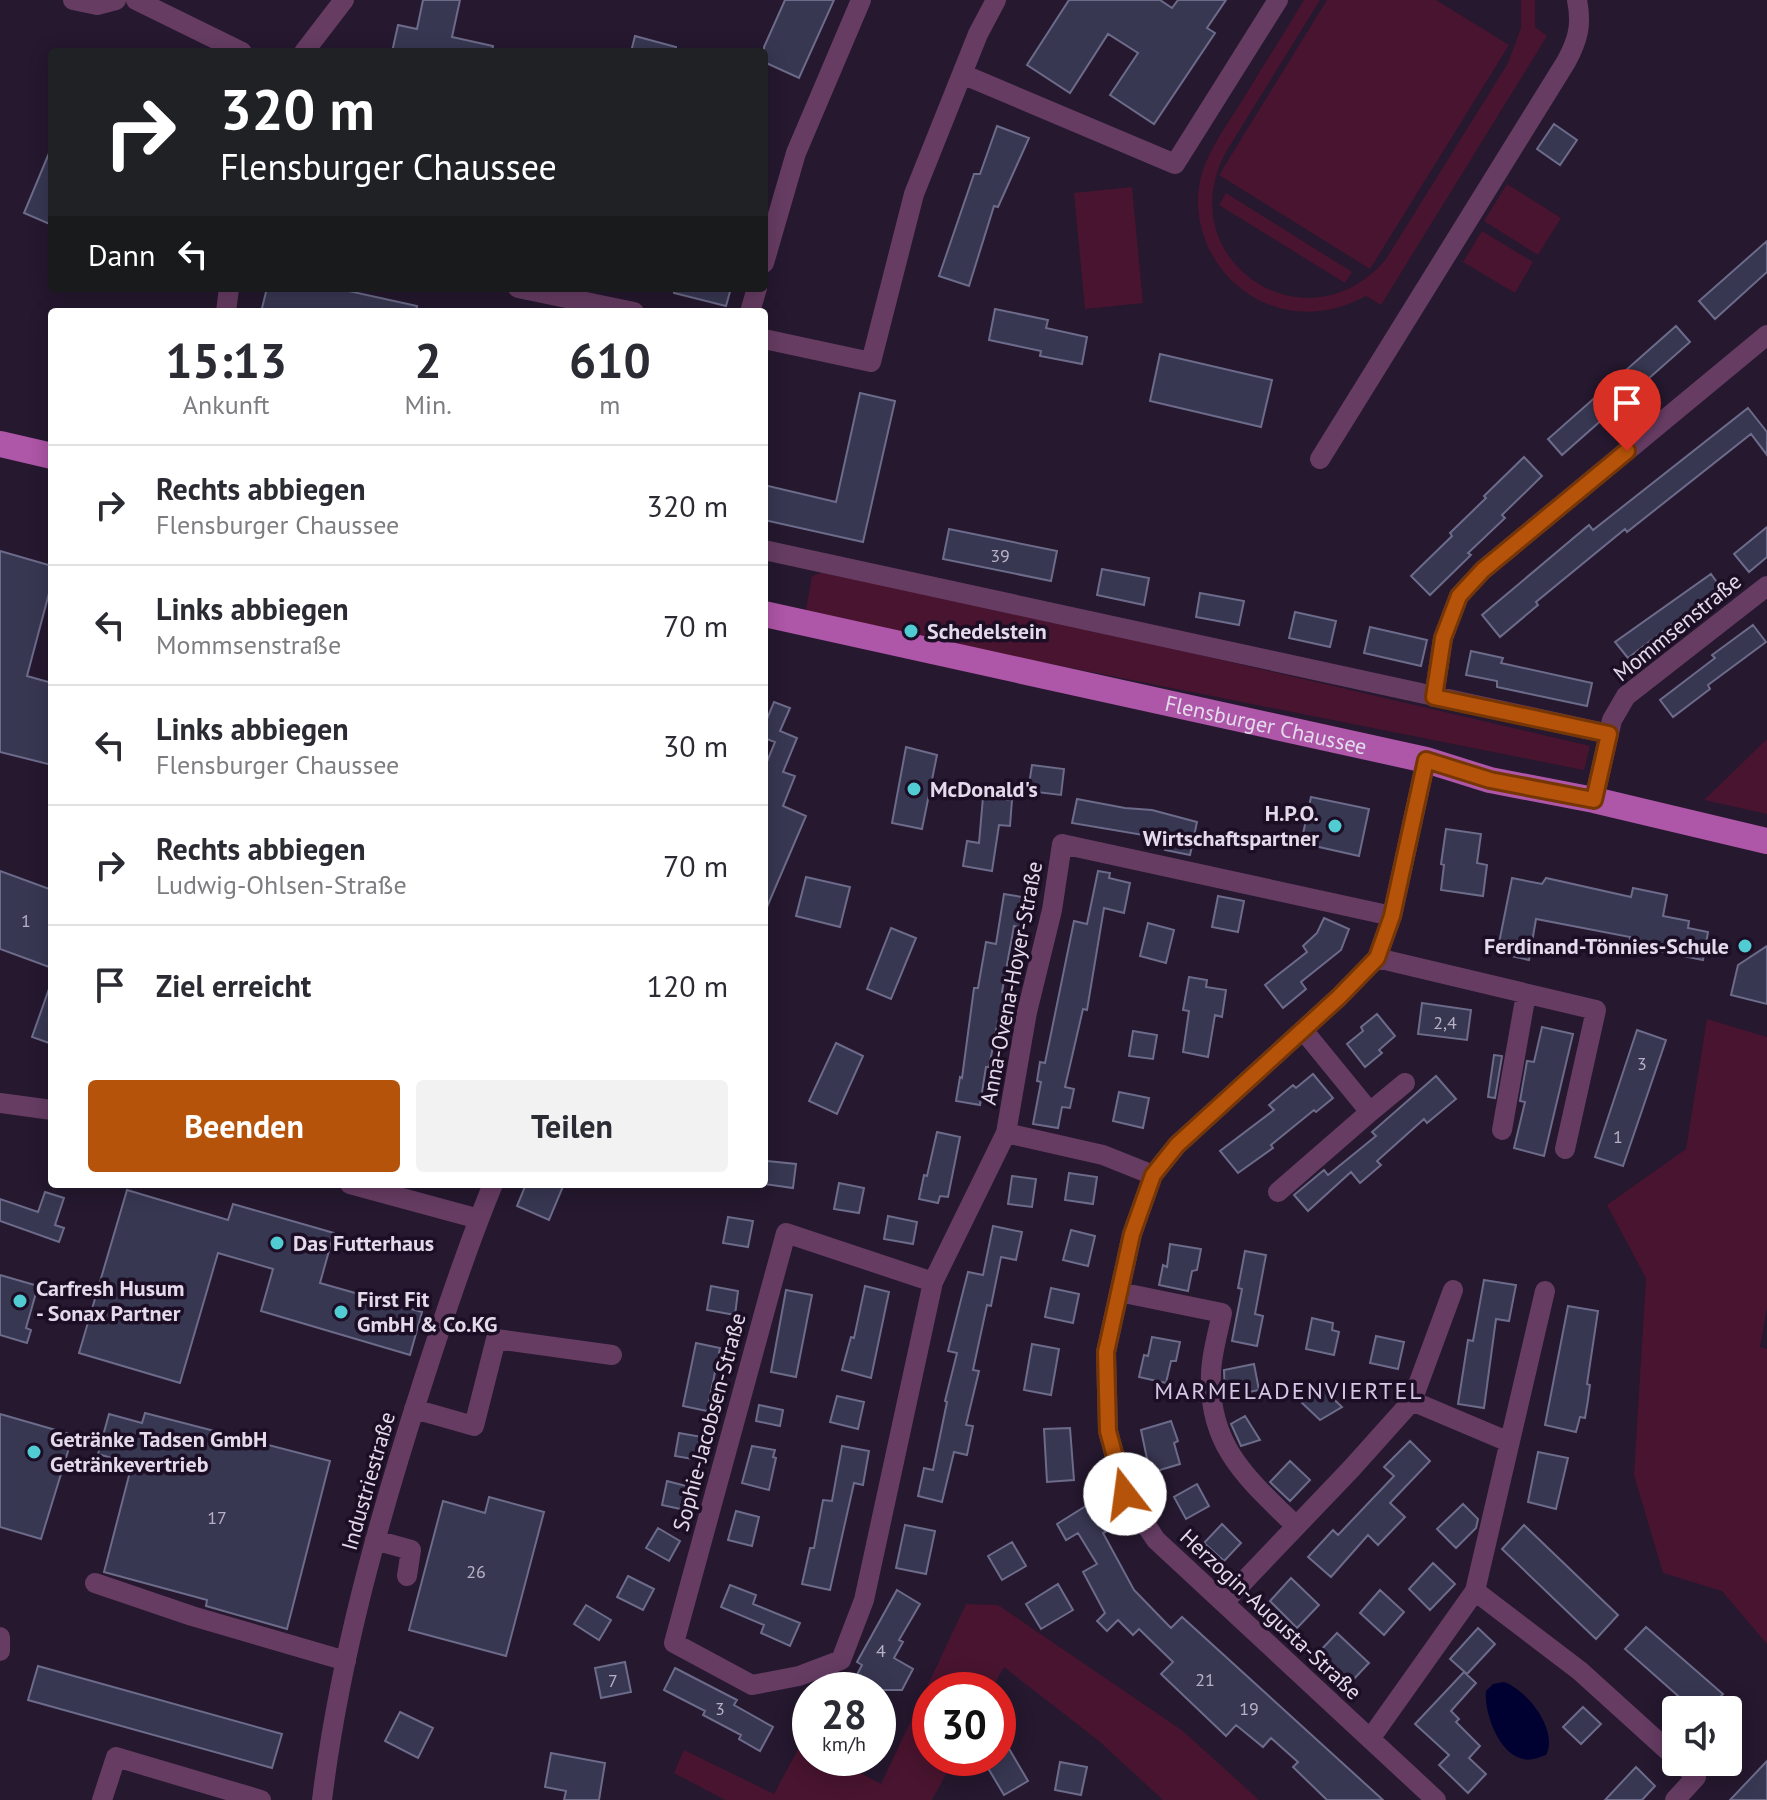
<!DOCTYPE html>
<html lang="de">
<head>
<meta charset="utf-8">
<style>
	:root { --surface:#fff; --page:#f2f2f3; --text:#2b2b33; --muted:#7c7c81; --line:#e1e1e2; --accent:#b45309 }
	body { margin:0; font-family:"PT Sans",sans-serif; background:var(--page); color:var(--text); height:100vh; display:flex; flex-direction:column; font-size:30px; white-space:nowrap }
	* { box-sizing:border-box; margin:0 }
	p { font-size:26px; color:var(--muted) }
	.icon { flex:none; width:44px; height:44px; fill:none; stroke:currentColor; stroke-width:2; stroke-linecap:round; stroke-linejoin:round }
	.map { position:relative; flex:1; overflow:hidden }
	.drawer { position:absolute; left:48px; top:308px; width:720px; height:880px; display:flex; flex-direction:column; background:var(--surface); border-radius:8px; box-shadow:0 4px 20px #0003 }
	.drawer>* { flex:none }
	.banner { position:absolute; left:48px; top:48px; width:720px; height:244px; border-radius:8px; box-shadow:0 4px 20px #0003; background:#202124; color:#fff; overflow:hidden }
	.controls { position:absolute; left:1662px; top:1696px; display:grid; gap:16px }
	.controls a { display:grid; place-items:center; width:80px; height:80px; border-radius:8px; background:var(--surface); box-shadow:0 4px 20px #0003; font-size:40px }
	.speed { position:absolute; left:792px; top:1672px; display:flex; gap:16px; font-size:40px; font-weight:700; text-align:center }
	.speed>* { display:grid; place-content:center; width:104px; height:104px; border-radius:50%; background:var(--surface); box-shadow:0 4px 20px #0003; line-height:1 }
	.speed small { font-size:20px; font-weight:400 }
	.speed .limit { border:12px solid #d22; background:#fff; color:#111 }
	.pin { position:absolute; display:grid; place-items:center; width:68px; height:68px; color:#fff; margin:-82px -34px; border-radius:50% 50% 50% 0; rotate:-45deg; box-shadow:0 0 8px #0007 }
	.pin .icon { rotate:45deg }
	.me { position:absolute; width:88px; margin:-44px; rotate:345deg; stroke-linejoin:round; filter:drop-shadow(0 0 6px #0008) }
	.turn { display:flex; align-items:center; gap:28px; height:168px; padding:0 40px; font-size:36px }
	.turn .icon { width:104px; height:104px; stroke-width:2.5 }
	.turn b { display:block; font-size:56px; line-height:68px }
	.then { display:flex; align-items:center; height:76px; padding:0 40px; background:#0003; gap:16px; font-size:30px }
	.eta { display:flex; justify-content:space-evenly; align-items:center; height:136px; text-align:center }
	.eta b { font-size:48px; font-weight:700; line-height:56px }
	.primary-button { display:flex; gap:16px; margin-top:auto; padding:16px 40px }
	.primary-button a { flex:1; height:92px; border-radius:8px; background:var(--accent); color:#fff; font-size:32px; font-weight:700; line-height:92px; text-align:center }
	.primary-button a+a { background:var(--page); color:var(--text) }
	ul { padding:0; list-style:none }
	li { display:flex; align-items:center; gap:24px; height:120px; padding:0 40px; border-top:2px solid var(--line) }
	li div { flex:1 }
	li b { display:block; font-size:30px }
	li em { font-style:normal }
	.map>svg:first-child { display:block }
	.green { fill:#49142f }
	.water { fill:#000031 }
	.building { fill:#383752; stroke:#6c6b8a; stroke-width:2 }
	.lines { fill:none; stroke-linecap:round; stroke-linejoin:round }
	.minor { stroke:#663c63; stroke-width:20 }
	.major { stroke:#ae56a7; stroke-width:26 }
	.route-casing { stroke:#753606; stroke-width:20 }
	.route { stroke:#b45309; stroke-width:14 }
	.poi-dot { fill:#51ccd2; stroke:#1b0e25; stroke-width:3 }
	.labels { text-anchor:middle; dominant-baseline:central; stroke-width:7; stroke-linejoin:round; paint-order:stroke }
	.number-label { font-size:18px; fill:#b8b1c5 }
	.street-label { font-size:22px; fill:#e3daeb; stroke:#1b0e25 }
	.poi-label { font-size:22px; font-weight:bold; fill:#e3daeb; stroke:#1b0e25; text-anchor:start }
	.neighbourhood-label { font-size:24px; letter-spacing:2px; fill:#d6c5e5; stroke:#1b0e25 }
</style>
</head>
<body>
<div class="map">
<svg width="1767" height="1800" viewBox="0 0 1767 1800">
	<rect width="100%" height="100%" fill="#25182f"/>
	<path class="green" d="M1304 0H1320L1226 152C1168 260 1307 353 1386 259L1508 63 1521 28V0H1535V27L1547 36 1381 305 1366 296C1331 315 1290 318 1255 298 1212 274 1188 222 1202 173 1210 148 1226 126 1240 104 1261 69 1283 35 1304 0Z
		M1327 0H1436L1509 45 1370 269 1219 175Z
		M1507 184 1561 218 1538 255 1484 221Z
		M1132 187 1143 303 1085 309 1074 193Z
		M1226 193 1352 272 1345 283 1219 205Z
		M1482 231 1533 262 1515 293 1463 262Z
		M832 569 1590 746 1584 770 805 615 812 576Z
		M1767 739V814L1704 800Z
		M1707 1019 1767 1037V1308L1760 1347 1767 1349V1644L1722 1591 1663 1573 1634 1475 1646 1278 1607 1205 1686 1149Z
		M966 1604 998 1605 1183 1731 1259 1800H1163L1100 1742 1004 1667 991 1690H930V1758H955L932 1800H725L674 1773 684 1750 774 1794 802 1742 810 1746V1758H832L881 1784Z"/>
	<path class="water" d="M1504 1682C1527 1690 1559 1730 1546 1755 1537 1758 1529 1762 1520 1758 1498 1751 1484 1712 1486 1691L1493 1684Z"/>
	<path class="building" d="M423 0H460L452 37 493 46 492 52H392L398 25 417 29Z
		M785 0H834L799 78 764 62V47Z
		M1069 0H1160L1172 8 1178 0H1226L1207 28 1215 33 1154 124 1110 95 1138 53 1108 34 1070 93 1027 65Z
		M635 36 676 47V52H631Z
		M1554 124 1577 140 1560 165 1537 149Z
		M997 126 1029 138 998 207 994 206 969 286 939 276 974 174H980Z
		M52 146V225L24 213Z
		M1767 241V272L1715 319 1699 301Z
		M267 288H335L417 306 416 312H261Z
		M674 288H731L726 306 674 293Z
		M995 309 1048 320 1046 328 1087 337 1082 364 1040 356 1041 351 989 340Z
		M1676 326 1690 342 1562 455 1548 439Z
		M1160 354 1272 380 1261 427 1150 401Z
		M860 393 895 401 863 542 764 520V485L836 502Z
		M1748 408 1767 432V455L1751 434 1627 532 1625 529 1536 602 1538 605 1500 637 1482 615 1589 525 1593 530Z
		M1524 457 1542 476 1502 515 1505 518 1468 553 1471 555 1430 595 1411 576 1452 536 1450 533 1486 498 1484 496Z
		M1767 527V557L1749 572 1734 554Z
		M949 529 1057 551 1051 581 943 559Z
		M0 551 52 566V582L27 676 52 683V765L0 752Z
		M1102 569 1149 578 1144 605 1097 595Z
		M1711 574 1724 592 1684 622 1681 618 1628 658 1615 642Z
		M1200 593 1244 601 1239 625 1196 617Z
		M1295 612 1336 621 1330 647 1289 638Z
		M1753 625 1766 642 1708 685 1710 689 1673 717 1660 700 1715 658 1712 655Z
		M1370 627 1427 640 1421 666 1364 653Z
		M1471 651 1503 658 1501 663 1592 683 1587 706 1497 687V681L1466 675Z
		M774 702 790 708 780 731 797 738 783 772 795 776 783 806 806 816 764 914V769L775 742 764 738V726Z
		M906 747 937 755 922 829 892 823Z
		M1032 765 1064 769 1061 795 1028 791Z
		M983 797 1012 800 1010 826 999 825 992 871 963 866 967 841 979 843Z
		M1311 797 1369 809 1359 856 1301 843Z
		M1077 799 1125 808 1152 810 1197 822 1190 855 1165 850 1167 839 1072 823Z
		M1446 829 1481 834 1477 863 1487 865 1483 896 1441 890 1444 865 1441 864Z
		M0 871 52 890V968L0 949Z
		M1098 871 1110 873 1109 878 1130 883 1124 913 1104 908 1087 1010 1083 1009 1065 1087 1074 1089 1070 1108 1062 1107 1058 1128 1033 1124 1041 1082 1037 1081 1040 1062 1045 1063 1074 921 1087 924Z
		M806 877 850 887 840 927 796 916Z
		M1512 878 1542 884 1546 878 1631 897 1633 888 1667 895 1663 916 1689 921 1688 928 1708 932 1703 960 1629 945 1630 937 1536 919 1529 960 1497 953Z
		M1004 894 1028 898 1023 928 1014 926 1002 992 1006 993 1002 1020H998L989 1067H986L980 1105 956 1101 960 1077 962 1078 974 988H978L986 942 996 944Z
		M1218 896 1244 901 1238 932 1212 927Z
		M1324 918 1349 929 1341 950 1301 982 1306 989 1283 1008 1265 985 1307 952 1303 946 1317 933Z
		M1148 923 1174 930 1166 963 1140 956Z
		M891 928 916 938 891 999 867 989Z
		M1767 946V1004L1731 995 1738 965Z
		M1189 977 1207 980 1206 987 1226 990 1222 1017 1215 1015 1208 1057 1183 1052 1189 1011 1183 1010Z
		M50 986H52V1044L32 1037Z
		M1422 1003 1471 1010 1467 1040 1418 1034Z
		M1377 1014 1395 1036 1379 1050 1382 1053 1365 1067 1347 1044 1363 1031 1361 1027Z
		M1542 1027 1573 1034 1544 1156 1514 1148 1525 1102 1520 1101 1527 1061 1534 1062Z
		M1637 1030 1666 1040 1623 1166 1595 1157Z
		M1133 1031 1157 1035 1153 1059 1129 1056Z
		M836 1043 863 1056 837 1114 809 1101Z
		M1494 1055 1502 1056 1495 1098 1488 1097Z
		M1313 1074 1333 1098 1316 1112 1314 1110 1271 1145 1273 1148 1238 1173 1220 1151 1274 1110 1269 1105 1293 1085 1296 1088Z
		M1436 1076 1456 1099 1427 1123 1424 1119 1377 1161 1381 1165 1360 1183 1351 1172 1308 1211 1294 1195 1324 1170 1328 1175 1376 1136 1372 1132Z
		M1119 1092 1149 1098 1143 1128 1113 1121Z
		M937 1132 960 1137 948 1197 940 1196 938 1203 919 1199 924 1175 927 1176Z
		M767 1161 796 1164 793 1188 764 1184Z
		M1069 1173 1097 1177 1093 1204 1065 1200Z
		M1012 1176 1036 1179 1032 1207 1008 1204Z
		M839 1183 864 1188 859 1213 834 1209Z
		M526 1184H564L549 1220 517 1206Z
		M127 1190 228 1220 233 1204 334 1233 320 1283 422 1312 410 1355 261 1311 273 1269 218 1253 180 1383 79 1353Z
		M45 1192 64 1198 55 1225 64 1228 59 1242 0 1221V1199L38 1212Z
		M888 1216 917 1222 913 1244 884 1239Z
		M728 1217 753 1221 748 1247 723 1243Z
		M993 1226 1022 1232 1016 1260 1001 1257 991 1306 987 1305 973 1370 979 1371 966 1425 973 1426 967 1455 954 1452 942 1502 918 1496 924 1468 933 1470 947 1402 945 1401 957 1353 948 1351 968 1272 983 1275Z
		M1071 1230 1095 1236 1088 1266 1063 1260Z
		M1170 1244 1201 1249 1197 1270 1192 1271 1188 1291 1159 1285 1163 1265 1167 1267Z
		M1245 1251 1266 1255 1255 1314 1263 1316 1257 1346 1232 1341 1242 1289 1238 1288Z
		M0 1275 38 1286 26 1328 31 1330 27 1343 0 1335Z
		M1484 1280 1516 1285 1509 1321 1496 1319 1484 1408 1458 1404 1468 1340 1473 1341Z
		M711 1286 738 1291 735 1315 707 1310Z
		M865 1286 889 1292 871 1378 842 1370 851 1337 854 1338Z
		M1051 1288 1079 1294 1073 1323 1045 1317Z
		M786 1290 812 1295 796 1377 771 1372Z
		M1568 1306 1598 1311 1587 1384 1590 1385 1588 1400 1585 1418 1580 1417 1576 1432 1545 1425Z
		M1312 1318 1333 1323 1332 1330 1339 1332 1334 1355 1306 1349Z
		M1376 1336 1404 1342 1398 1369 1370 1363Z
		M1152 1337 1180 1342 1176 1361H1171L1166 1383 1139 1377 1144 1355 1148 1356Z
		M696 1343 720 1348 707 1411 683 1406Z
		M1032 1344 1059 1349 1051 1395 1024 1390Z
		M1254 1364 1259 1390 1225 1397 1224 1370Z
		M1319 1385 1342 1407 1320 1420 1302 1403Z
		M837 1396 864 1402 858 1429 830 1422Z
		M759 1405 783 1410 780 1426 756 1421Z
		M145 1413 330 1461 287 1629 206 1606 207 1600 104 1572 132 1464 98 1454 109 1414 142 1423Z
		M0 1414 73 1435 41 1539 0 1527Z
		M1245 1416 1260 1440 1241 1446 1231 1424Z
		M1171 1421 1178 1441 1174 1443 1180 1464 1150 1473 1141 1430Z
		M1070 1428 1074 1480 1047 1482 1044 1429Z
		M679 1433 702 1437 699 1460 675 1456Z
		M1410 1441 1430 1461 1390 1503 1405 1517 1378 1545 1368 1535 1331 1577 1308 1557 1333 1530 1338 1535 1394 1476 1384 1467Z
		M752 1446 775 1450 773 1457 776 1458 769 1490 742 1483Z
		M842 1446 869 1451 863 1485 854 1483 830 1590 802 1584 810 1548H814L823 1500 832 1501Z
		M1538 1452 1568 1458 1556 1509 1528 1502Z
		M1290 1461 1310 1480 1290 1501 1270 1482Z
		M667 1481 690 1487 685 1510 662 1505Z
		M1197 1484 1209 1506 1186 1519 1174 1497Z
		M489 1497 544 1512 506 1656 409 1630 443 1501 485 1513Z
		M1094 1501 1111 1529 1103 1533 1134 1590 1171 1628 1182 1617 1383 1800H1327L1293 1767 1298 1762 1271 1738 1263 1747 1236 1725 1226 1736 1161 1674 1173 1662 1139 1629 1133 1635 1118 1620 1107 1631 1097 1621 1105 1613 1083 1572 1097 1564 1078 1533 1066 1540 1057 1524Z
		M1463 1504 1478 1519 1476 1528 1456 1548 1437 1529Z
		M736 1511 759 1517 752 1546 728 1540Z
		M1222 1524 1241 1543 1224 1561 1204 1543Z
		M905 1525 935 1531 926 1574 896 1568Z
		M1524 1525 1618 1615 1596 1639 1502 1549Z
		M658 1528 680 1541 669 1561 646 1548Z
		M1012 1542 1026 1566 1002 1580 988 1556Z
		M1433 1563 1455 1584 1430 1610 1409 1589Z
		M628 1576 654 1589 643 1610 617 1597Z
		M1291 1578 1319 1605 1297 1628 1270 1601Z
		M1058 1584 1073 1610 1041 1629 1026 1604Z
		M730 1585 756 1595 753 1604 800 1623 790 1646 761 1633 764 1625 721 1607Z
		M897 1590 920 1604 899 1640 903 1642 894 1658 913 1669 902 1690H849L862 1665 857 1662Z
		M1380 1590 1404 1612 1384 1635 1360 1613Z
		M586 1605 611 1620 599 1640 574 1624Z
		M1646 1627 1723 1694 1709 1710H1694L1625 1649Z
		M1478 1628 1495 1644 1467 1674 1450 1659Z
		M1337 1633 1369 1663 1351 1682 1319 1652Z
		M625 1662 631 1692 601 1698 595 1668Z
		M38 1666 282 1734 272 1768 28 1700Z
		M675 1668 737 1700 734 1705 773 1727 760 1751 739 1739 741 1735 703 1715 705 1711 664 1690Z
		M1464 1672 1476 1683 1451 1711 1459 1719 1456 1722 1480 1746 1469 1758 1486 1774 1468 1793 1439 1765 1449 1755 1415 1724Z
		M1583 1707 1601 1724 1581 1744 1563 1727Z
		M400 1712 433 1728 418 1758 385 1741Z
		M998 1730 1028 1781 1004 1795 982 1758H998Z
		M551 1753 605 1763 599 1800H564L566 1791 545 1787Z
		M1767 1761V1800H1730Z
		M1060 1762 1087 1767 1081 1795 1055 1790Z
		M1636 1767 1655 1786 1642 1800H1605Z"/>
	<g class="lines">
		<path class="minor" d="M73 0 97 5 116 0
			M136 0 242 52
			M304 52 344 0
			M962 74 1175 164 1278 0
			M764 263 796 153 861 0
			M518 288 634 312
			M226 312 229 288
			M750 312 757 288
			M764 339 871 362 914 194 978 34 996 0
			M1320 459 1566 62C1578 40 1582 25 1577 0
			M764 550 1609 734
			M1434 697 1443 638 1459 596 1483 570 1767 335
			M1426 760 1392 916 1377 958 1339 997 1177 1145 1153 1175 1132 1234 1106 1352 1108 1431 1125 1494 1156 1540 1436 1800
			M1594 800 1612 720 1626 696 1767 586
			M1377 958 1596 1010 1565 1149
			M0 1103 52 1110
			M1370 1112 1405 1083
			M1502 1130 1526 994
			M1006 1133 1103 1155 1153 1175
			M350 1184 479 1219
			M1278 1192 1370 1112 1303 1030
			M933 1282 786 1233 674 1643 752 1685 799 1676 841 1660 864 1600 933 1282 1006 1133 1027 1012 1052 910 1062 844 1392 916
			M1453 1290 1412 1401 1509 1442
			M1119 1292 1222 1313C1218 1333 1211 1355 1211 1375 1208 1447 1249 1480 1296 1526
			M414 1409 474 1426 496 1339 612 1355
			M375 1540 411 1550 407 1576
			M95 1583 192 1616 346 1661
			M1475 1591 1545 1291
			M1224 1602 1351 1469 1412 1401
			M0 1637V1651
			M1370 1739 1475 1591 1580 1671 1676 1758
			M102 1800 116 1757 261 1800
			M322 1800C339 1661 377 1525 420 1391 442 1322 465 1252 493 1184
			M1675 1800 1696 1777 1680 1762"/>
		<g class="major">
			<path d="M0 444 52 456"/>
			<path id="s1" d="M764 614 1426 760 1490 780 1594 800 1767 841"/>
		</g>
	</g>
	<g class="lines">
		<defs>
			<path id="route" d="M1125 1494 1108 1431 1106 1352 1132 1234 1153 1175 1177 1145 1339 997 1377 958 1392 916 1426 760 1490 780 1594 800 1609 734 1434 697 1443 638 1459 596 1483 570 1627 451"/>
		</defs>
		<use href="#route" class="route-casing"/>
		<use href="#route" class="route"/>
	</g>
	<g class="poi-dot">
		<circle cx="911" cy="631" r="8"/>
		<circle cx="914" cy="789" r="8"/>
		<circle cx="1335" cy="826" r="8"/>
		<circle cx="1745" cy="946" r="8"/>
		<circle cx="277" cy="1243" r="8"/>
		<circle cx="20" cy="1301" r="8"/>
		<circle cx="341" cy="1312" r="8"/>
		<circle cx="34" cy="1452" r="8"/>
	</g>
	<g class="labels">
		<g class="number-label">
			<text x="1000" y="555">39</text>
			<text x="26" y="920">1</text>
			<text x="1445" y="1022">2,4</text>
			<text x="1642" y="1063">3</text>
			<text x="1618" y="1136">1</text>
			<text x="217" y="1517">17</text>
			<text x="476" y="1571">26</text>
			<text x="881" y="1650">4</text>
			<text x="1205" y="1679">21</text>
			<text x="613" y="1680">7</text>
			<text x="720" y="1708">3</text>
			<text x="1249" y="1708">19</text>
		</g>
		<g class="street-label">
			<text transform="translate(1677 627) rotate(-39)">Mommsenstraße</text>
			<text stroke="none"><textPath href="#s1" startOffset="514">Flensburger Chaussee</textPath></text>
			<text transform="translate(1011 983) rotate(-79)">Anna-Ovena-Hoyer-Straße</text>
			<text transform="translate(709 1422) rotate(-75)">Sophie-Jacobsen-Straße</text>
			<text transform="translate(368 1481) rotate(-74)">Industriestraße</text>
			<text transform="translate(1271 1614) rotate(43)">Herzogin-Augusta-Straße</text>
		</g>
		<g class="poi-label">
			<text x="927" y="631">Schedelstein</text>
			<text x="930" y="789">McDonald's</text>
			<text x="1319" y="813" text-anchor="end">H.P.O.<tspan x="1319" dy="25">Wirtschaftspartner</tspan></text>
			<text x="1729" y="946" text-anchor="end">Ferdinand-Tönnies-Schule</text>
			<text x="293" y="1243">Das Futterhaus</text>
			<text x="36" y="1288">Carfresh Husum<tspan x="36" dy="25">- Sonax Partner</tspan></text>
			<text x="357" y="1299">First Fit<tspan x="357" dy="25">GmbH &amp; Co.KG</tspan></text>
			<text x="50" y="1439">Getränke Tadsen GmbH<tspan x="50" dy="25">Getränkevertrieb</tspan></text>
		</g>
		<g class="neighbourhood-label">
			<text x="1289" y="1390">MARMELADENVIERTEL</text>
		</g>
	</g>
</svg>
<div class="controls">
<a><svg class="icon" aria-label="sound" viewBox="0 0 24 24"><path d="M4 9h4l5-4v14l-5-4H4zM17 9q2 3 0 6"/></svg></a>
</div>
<div class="speed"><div>28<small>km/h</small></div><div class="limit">30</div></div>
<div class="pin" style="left:1627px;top:451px;background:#d93025"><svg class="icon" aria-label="arrive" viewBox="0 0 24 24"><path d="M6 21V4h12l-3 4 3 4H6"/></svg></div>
<svg class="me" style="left:1125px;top:1494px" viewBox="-20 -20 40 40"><circle r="19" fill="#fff"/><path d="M0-13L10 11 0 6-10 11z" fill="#b45309"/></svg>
<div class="banner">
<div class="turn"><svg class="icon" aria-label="right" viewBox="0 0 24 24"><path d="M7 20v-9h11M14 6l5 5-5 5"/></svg><div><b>320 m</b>Flensburger Chaussee</div></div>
<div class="then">Dann<svg class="icon" aria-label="left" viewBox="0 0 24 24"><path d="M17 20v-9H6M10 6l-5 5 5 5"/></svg></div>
</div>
<section class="drawer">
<div class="eta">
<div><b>15:13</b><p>Ankunft</p></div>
<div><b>2</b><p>Min.</p></div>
<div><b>610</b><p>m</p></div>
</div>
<ul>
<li><svg class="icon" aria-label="right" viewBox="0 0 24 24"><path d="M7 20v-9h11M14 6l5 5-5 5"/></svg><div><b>Rechts abbiegen</b><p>Flensburger Chaussee</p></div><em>320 m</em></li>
<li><svg class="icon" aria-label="left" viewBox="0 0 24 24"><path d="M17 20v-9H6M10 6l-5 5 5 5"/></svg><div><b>Links abbiegen</b><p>Mommsenstraße</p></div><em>70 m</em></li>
<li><svg class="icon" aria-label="left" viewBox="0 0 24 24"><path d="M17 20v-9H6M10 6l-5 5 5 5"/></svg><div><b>Links abbiegen</b><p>Flensburger Chaussee</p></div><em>30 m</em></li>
<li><svg class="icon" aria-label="right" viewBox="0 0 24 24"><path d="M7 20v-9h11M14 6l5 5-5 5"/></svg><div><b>Rechts abbiegen</b><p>Ludwig-Ohlsen-Straße</p></div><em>70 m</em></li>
<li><svg class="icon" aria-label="arrive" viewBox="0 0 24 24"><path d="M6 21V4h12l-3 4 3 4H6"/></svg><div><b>Ziel erreicht</b></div><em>120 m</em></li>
</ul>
<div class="primary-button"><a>Beenden</a><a>Teilen</a></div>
</section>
</div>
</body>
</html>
